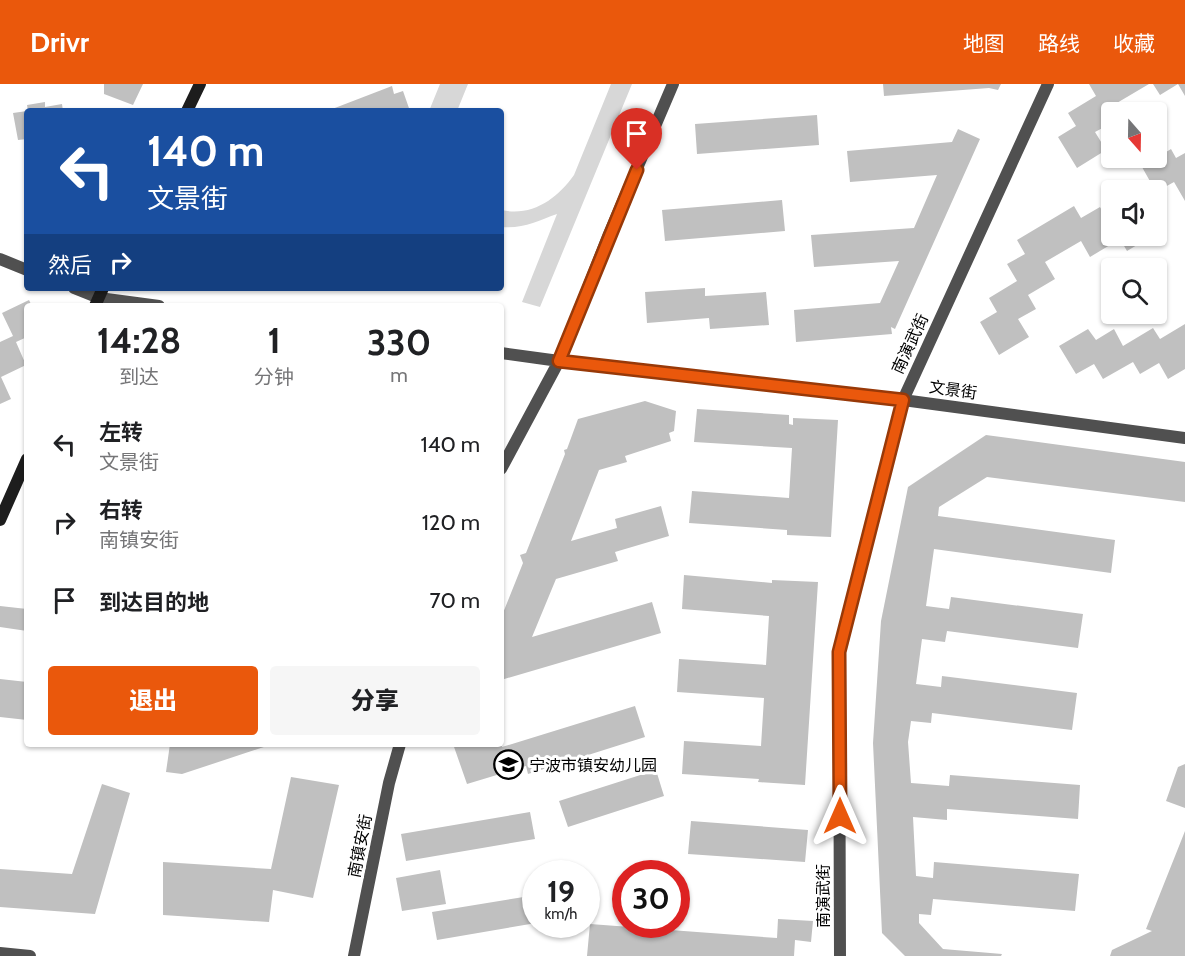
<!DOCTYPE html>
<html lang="zh">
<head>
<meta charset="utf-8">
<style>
	:root { --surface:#fff; --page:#f6f6f6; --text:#202124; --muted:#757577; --accent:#ea580c }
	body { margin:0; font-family:Cabin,"Noto Sans SC",sans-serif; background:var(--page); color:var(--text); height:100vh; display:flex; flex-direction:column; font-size:22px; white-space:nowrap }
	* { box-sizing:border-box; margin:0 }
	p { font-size:20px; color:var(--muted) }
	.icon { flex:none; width:33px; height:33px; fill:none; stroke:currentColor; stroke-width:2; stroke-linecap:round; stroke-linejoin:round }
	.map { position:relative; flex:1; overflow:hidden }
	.drawer { position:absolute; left:24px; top:219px; width:480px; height:444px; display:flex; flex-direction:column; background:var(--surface); border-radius:6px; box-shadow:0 2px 4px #0004 }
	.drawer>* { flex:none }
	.banner { position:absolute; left:24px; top:24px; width:480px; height:183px; border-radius:6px; box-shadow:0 2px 4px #0004; background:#1a4fa0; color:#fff; overflow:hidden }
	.needle { width:39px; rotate:160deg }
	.controls { position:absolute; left:1101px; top:18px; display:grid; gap:12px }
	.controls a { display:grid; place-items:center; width:66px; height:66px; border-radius:6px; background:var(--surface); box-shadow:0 2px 4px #0004; font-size:30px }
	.speed { position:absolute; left:522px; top:776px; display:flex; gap:12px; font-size:30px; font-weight:700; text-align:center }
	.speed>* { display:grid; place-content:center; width:78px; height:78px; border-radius:50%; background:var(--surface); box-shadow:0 2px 4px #0004; line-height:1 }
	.speed small { font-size:15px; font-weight:400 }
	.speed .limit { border:9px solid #d22; background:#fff; color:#111 }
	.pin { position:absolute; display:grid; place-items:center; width:51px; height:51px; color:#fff; margin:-62px -26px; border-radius:50% 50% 50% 0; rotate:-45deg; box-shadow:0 0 6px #0007 }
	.pin .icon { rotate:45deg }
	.me { position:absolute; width:66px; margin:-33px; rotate:0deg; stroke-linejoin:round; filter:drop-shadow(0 0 4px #0008) }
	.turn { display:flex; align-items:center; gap:21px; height:126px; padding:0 24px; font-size:27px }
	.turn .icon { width:78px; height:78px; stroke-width:2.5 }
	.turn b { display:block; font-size:42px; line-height:51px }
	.then { display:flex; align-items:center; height:57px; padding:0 24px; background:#0003; gap:12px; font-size:22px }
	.eta { display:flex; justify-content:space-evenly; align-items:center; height:102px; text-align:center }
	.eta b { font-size:36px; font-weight:800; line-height:42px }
	.primary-button { display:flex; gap:12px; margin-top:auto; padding:12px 24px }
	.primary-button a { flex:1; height:69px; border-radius:6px; background:var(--accent); color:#fff; font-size:24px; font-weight:800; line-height:69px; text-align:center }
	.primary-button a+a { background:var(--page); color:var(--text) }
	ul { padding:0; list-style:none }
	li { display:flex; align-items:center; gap:18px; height:78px; padding:0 24px }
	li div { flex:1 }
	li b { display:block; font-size:22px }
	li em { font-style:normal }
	header { display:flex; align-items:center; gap:36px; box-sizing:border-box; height:84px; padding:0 30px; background:var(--accent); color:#fff }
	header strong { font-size:28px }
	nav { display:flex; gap:33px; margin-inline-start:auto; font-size:21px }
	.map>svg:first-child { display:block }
	.green { fill:#d7d7d7 }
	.building { fill:#c0c0c0 }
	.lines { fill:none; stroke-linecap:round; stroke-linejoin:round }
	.minor { stroke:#505050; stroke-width:12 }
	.secondary { stroke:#1d1d1d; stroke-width:12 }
	.route-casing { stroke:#983908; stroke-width:15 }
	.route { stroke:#ea580c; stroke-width:10 }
	.labels { text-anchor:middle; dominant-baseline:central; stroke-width:6; stroke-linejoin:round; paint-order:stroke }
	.street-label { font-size:16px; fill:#000; stroke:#fff }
	.poi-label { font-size:16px; fill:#000; stroke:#fff; text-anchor:start }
</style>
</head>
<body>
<header>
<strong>Drivr</strong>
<nav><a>地图</a><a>路线</a><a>收藏</a></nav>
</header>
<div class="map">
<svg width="1185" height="872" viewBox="0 0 1185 872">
	<rect width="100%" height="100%" fill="#fff"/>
	<path class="green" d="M440 0H468L457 27H429Z
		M611 0H632L540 223 522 218 557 130C537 137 524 145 501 143V126C532 133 557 115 574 91Z"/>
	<path class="building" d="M104 0H143L133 21 104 10Z
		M883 0H1001L998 6 989 4 884 12Z
		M1089 0H1149L1105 26 1112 39 1095 48 1106 66 1077 84 1058 53 1076 42 1068 29 1096 12Z
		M1153 0H1185V12L1178 0 1160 11Z
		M392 2 394 10 403 7 410 27H327Z
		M45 18V23L62 20 63 27H28L27 21Z
		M27 27V55L18 56 13 29Z
		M817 31 819 61 697 70 695 40Z
		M958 45 980 55 895 245 891 243 892 250 796 258 794 226 880 219 899 177 814 183 811 151 914 144 937 91 850 98 847 67 952 58Z
		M1171 65 1176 74 1185 69V117L1174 98 1156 108 1142 83Z
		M782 116 785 147 665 157 662 126Z
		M1074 122 1081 134 1100 123 1109 139 1112 138V152H1131L1137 161 1127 167 1120 155 1090 173 1081 157 1045 178 1055 195 1028 211 1036 225 1018 235 1029 253 999 271 980 238 997 228 989 214 1017 197 1007 180 1025 170 1017 156Z
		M705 204V212L766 208 769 241 710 245 709 234 647 239 645 208Z
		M29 216 32 222H27V253L16 258 26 281 1 293 11 315 0 320V258L13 252 2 229Z
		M1185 240V285L1168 295 1159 279 1140 290 1133 278 1103 295 1094 280 1076 290 1059 262 1088 245 1096 256 1114 245 1123 262 1153 244 1160 255Z
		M645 317 676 327 674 347 669 349 671 357 625 372 627 378 599 386 571 457 617 444 615 435 661 422 669 452 615 468 618 477 556 495 532 553 652 518 661 549 501 596V534L523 479 520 471 526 469 565 370 564 366 567 365 578 335Z
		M697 325 789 331V340L793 341V334L838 336 831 453 787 451V446L689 439 692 407 789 414 792 364 694 358Z
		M986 351 1185 378V418L987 393 939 423 938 432 1115 456 1111 489 934 465 926 522 949 525 951 513 1083 530 1078 564 947 547 945 558 922 555 916 600 941 603 942 592 1077 609 1072 646 932 629 931 639 911 637 908 658 911 699 949 702 950 691 1080 701 1078 735 947 725V736L913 733 916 792 933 794 934 778 1079 790 1075 827 933 815 931 831 919 830V839L943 865 1002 870 1001 872H905L882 849 873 659 881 537 908 403Z
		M684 491 772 499V496L818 498 805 701 758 698 759 695 682 690 684 657 761 662 764 614 677 608 679 575 766 581 769 532 682 525Z
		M0 522 27 525V547L0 543Z
		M0 595 27 598V636L0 633Z
		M635 622 645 653 528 690 526 682 467 700 453 660H501L502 663Z
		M170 660H273L182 690 166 688Z
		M1185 680V724L1166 717 1178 683Z
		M656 686 664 712 568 743 559 717Z
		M291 693 339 701 313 814 273 806 269 838 163 831V778L271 785Z
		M102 700 130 709 95 830 0 823V785L72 790Z
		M530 728 535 755 406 777 401 750Z
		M691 737 808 746 805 778 688 770Z
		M1185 747V872H1110L1112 866 1152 847 1146 845Z
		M440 786 446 820 402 827 396 794Z
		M536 811V839L437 856 432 828Z
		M778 835 813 837 811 858 795 856 794 872H587L590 840 777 854Z"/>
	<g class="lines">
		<path class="minor" d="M0 175 27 186
			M74 204 99 214 159 222
			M501 269 559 277 903 316 1185 354
			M501 385 559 277 609 150 673 0
			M0 869 30 872
			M354 872 389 699 400 660
			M840 872 839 568 903 316 1048 0"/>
		<path class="secondary" d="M187 27 200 0
			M95 222 103 204
			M0 436 27 375"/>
	</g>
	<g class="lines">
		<defs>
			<path id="route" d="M637 86 559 277 903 316 839 568 840 732"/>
		</defs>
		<use href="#route" class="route-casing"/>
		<use href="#route" class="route"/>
	</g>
	<defs>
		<symbol id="school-ring" viewBox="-11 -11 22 22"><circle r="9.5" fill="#fff" stroke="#000" stroke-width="1.5"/><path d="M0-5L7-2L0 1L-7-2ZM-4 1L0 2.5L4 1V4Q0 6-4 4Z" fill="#000"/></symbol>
	</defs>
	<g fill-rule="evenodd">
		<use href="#school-ring" x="492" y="664" width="33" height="33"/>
	</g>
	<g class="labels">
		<g class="street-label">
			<text transform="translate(910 260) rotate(-65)">南演武街</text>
			<text transform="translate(953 306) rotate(8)">文景街</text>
			<text transform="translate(360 762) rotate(-79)">南镇安街</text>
			<text transform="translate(823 812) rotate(-90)">南演武街</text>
		</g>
		<g class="poi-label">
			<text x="529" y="681">宁波市镇安幼儿园</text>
		</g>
	</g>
</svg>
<div class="controls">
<a><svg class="needle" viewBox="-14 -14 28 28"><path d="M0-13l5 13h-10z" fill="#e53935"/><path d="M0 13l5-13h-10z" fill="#757577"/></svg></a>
<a><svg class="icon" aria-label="sound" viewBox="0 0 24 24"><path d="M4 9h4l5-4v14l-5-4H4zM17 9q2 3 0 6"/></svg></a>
<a><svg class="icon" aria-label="search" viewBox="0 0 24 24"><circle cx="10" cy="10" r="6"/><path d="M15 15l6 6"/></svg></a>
</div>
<div class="speed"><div>19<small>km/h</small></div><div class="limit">30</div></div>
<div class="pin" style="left:637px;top:86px;background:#d93025"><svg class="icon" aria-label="arrive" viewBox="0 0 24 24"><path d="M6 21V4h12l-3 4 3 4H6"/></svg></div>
<svg class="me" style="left:840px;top:732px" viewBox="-20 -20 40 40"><path d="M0-17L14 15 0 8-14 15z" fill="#ea580c" stroke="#fff" stroke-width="4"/></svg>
<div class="banner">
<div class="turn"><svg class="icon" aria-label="left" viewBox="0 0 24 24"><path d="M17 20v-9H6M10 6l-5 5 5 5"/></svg><div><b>140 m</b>文景街</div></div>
<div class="then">然后<svg class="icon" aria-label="right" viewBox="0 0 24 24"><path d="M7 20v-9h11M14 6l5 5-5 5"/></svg></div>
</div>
<section class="drawer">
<div class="eta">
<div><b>14:28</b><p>到达</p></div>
<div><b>1</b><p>分钟</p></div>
<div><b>330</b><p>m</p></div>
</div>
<ul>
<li><svg class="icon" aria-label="left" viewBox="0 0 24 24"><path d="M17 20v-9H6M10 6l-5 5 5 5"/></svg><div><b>左转</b><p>文景街</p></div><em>140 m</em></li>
<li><svg class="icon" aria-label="right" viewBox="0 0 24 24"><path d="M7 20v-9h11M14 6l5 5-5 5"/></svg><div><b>右转</b><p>南镇安街</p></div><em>120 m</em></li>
<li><svg class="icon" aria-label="arrive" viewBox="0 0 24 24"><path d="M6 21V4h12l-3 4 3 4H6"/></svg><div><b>到达目的地</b></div><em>70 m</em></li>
</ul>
<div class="primary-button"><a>退出</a><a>分享</a></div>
</section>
</div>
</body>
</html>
